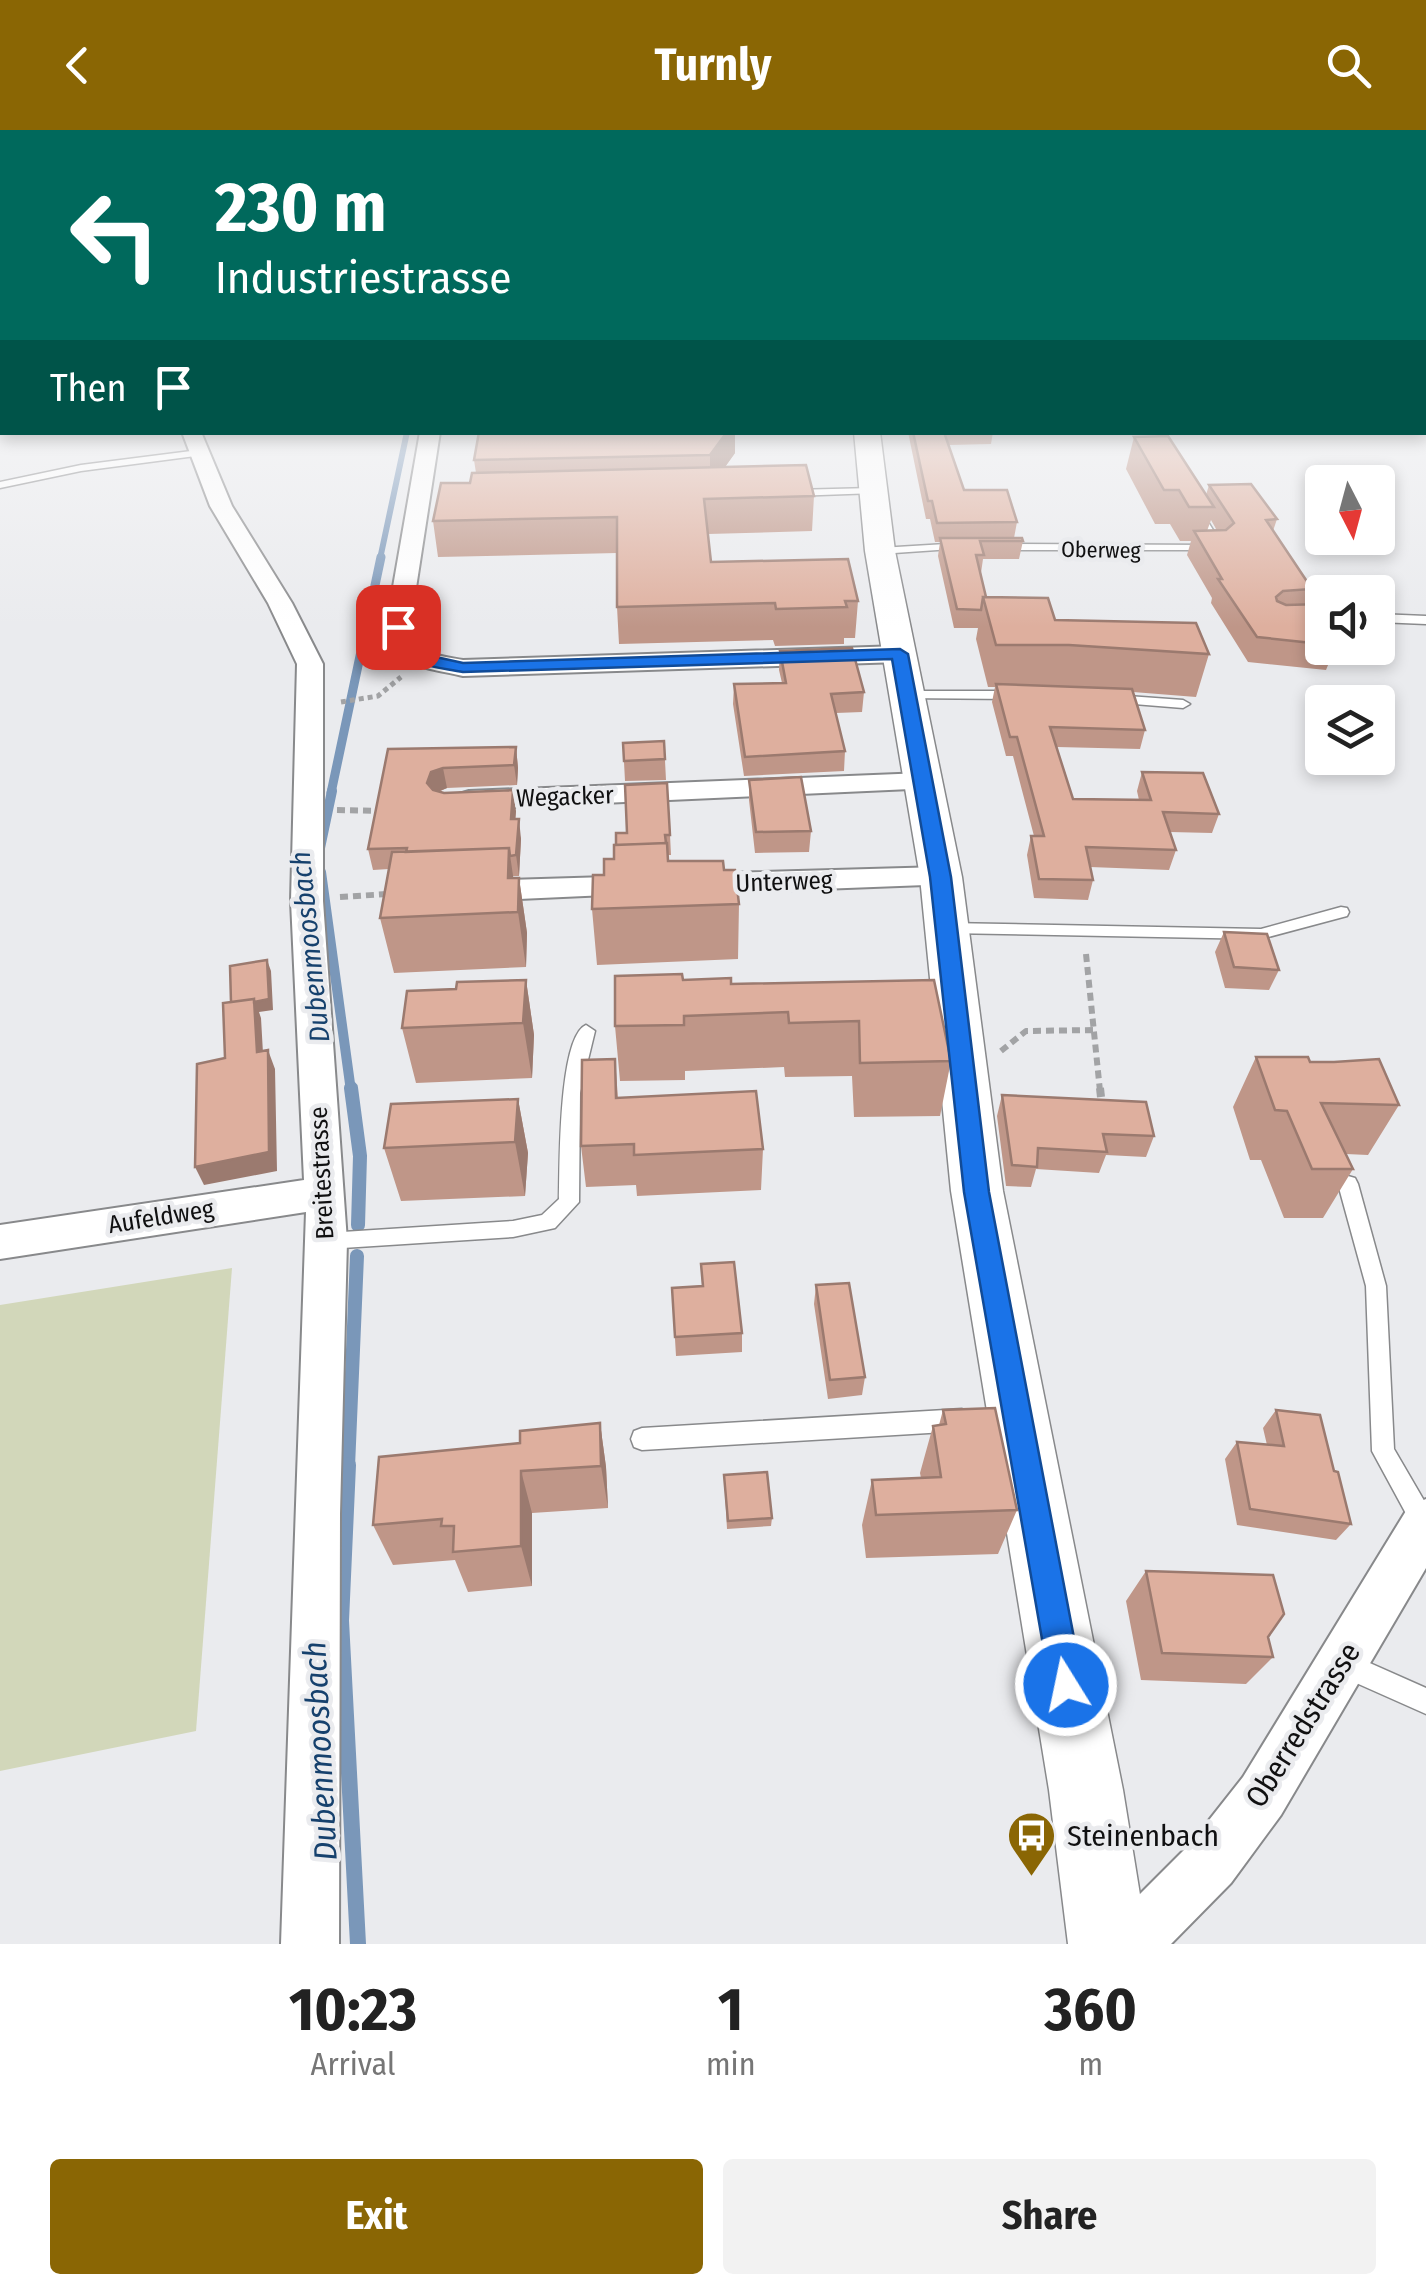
<!DOCTYPE html>
<html lang="en">
<head>
<meta charset="utf-8">
<style>
	:root { --surface:#fff; --page:#f2f2f2; --text:#222; --muted:#767676; --accent:#8a6604 }
	body { margin:0; font-family:"Fira Sans Condensed",sans-serif; background:var(--page); color:var(--text); height:100vh; display:flex; flex-direction:column; font-size:38px; white-space:nowrap }
	* { box-sizing:border-box; margin:0 }
	p { font-size:32px; color:var(--muted) }
	.icon { flex:none; width:55px; height:55px; fill:none; stroke:currentColor; stroke-width:2; stroke-linecap:round; stroke-linejoin:round }
	.map { position:relative; height:1814px; overflow:hidden }
	.side { display:flex; flex-direction:column; background:var(--surface); flex:1 }
	.side>* { flex:none }
	.guide { position:absolute; left:0px; top:0px; width:1428px; height:305px; box-shadow:0 5px 15px #0003; background:#00695c; color:#fff; overflow:hidden }
	.needle { width:65px; rotate:174deg }
	.buttons { position:absolute; left:1305px; top:335px; display:grid; gap:20px }
	.buttons a { display:grid; place-items:center; width:90px; height:90px; border-radius:10px; background:var(--surface); box-shadow:0 5px 15px #0003; font-size:50px }
	.pin { position:absolute; display:grid; place-items:center; width:85px; height:85px; color:#fff; margin:-42px; border-radius:20px; box-shadow:0 5px 15px #0006 }
	.me { position:absolute; width:110px; margin:-55px; rotate:350deg; stroke-linejoin:round; filter:drop-shadow(0 0 8px #0008) }
	.turn { display:flex; align-items:center; gap:35px; height:210px; padding:0 50px; font-size:45px }
	.turn .icon { width:130px; height:130px; stroke-width:2.5 }
	.turn b { display:block; font-size:70px; line-height:85px }
	.then { display:flex; align-items:center; height:95px; padding:0 50px; background:#0003; gap:20px; font-size:38px }
	.eta { display:flex; justify-content:space-evenly; align-items:center; height:170px; text-align:center }
	.eta b { font-size:60px; font-weight:700; line-height:70px }
	.cta { display:flex; gap:20px; margin-top:auto; padding:20px 50px }
	.cta a { flex:1; height:115px; border-radius:10px; background:var(--accent); color:#fff; font-size:40px; font-weight:700; line-height:115px; text-align:center }
	.cta a+a { background:var(--page); color:var(--text) }
	header { display:flex; justify-content:space-between; align-items:center; height:130px; padding:0 50px; background:var(--accent); color:#fff; font-size:45px; font-weight:700 }
	.map>svg:first-child { display:block }
	.green { fill:#d2d7ba }
	.lines { fill:none; stroke-linecap:round; stroke-linejoin:round }
	.stream-far4 { stroke:#7a97b9; stroke-width:6 }
	.stream-far3 { stroke:#7a97b9; stroke-width:9 }
	.stream-far2 { stroke:#7a97b9; stroke-width:10 }
	.stream-far1 { stroke:#7a97b9; stroke-width:14 }
	.stream { stroke:#7a97b9; stroke-width:16 }
	.service-casing { stroke:#88898b; stroke-width:3 }
	.minor-casing { stroke:#88898b; stroke-width:4 }
	.secondary-casing { stroke:#88898b; stroke-width:3 }
	.path-far2 { stroke:#a2a3a5; stroke-width:5; stroke-dasharray:5 4; stroke-linecap:butt }
	.path-far1 { stroke:#a2a3a5; stroke-width:6; stroke-dasharray:8 5; stroke-linecap:butt }
	.path { stroke:#a2a3a5; stroke-width:8; stroke-dasharray:9 6; stroke-linecap:butt }
	.service { fill:#fff; fill-rule:evenodd }
	.minor { fill:#fff; fill-rule:evenodd }
	.secondary { fill:#fff; fill-rule:evenodd }
	.wall { fill:#bf9688; fill-rule:evenodd }
	.shaded-wall { fill:#9b7a6f }
	.building { fill:#deaf9e; stroke:#9b7a6f; stroke-width:2.5 }
	.route { fill:#1a73e8; stroke:#114b97; stroke-width:2.5 }
	.labels { text-anchor:middle; dominant-baseline:central; stroke-width:9; stroke-linejoin:round; paint-order:stroke }
	.far-street-label { font-size:22px; fill:#101011; stroke:#eaebee }
	.street-label { font-size:25px; fill:#101011; stroke:#eaebee }
	.water-label { font-size:28px; font-style:italic; fill:#16416d; stroke:#eaebee }
	.near-street-label { font-size:30px; fill:#101011; stroke:#eaebee }
	.near-poi-label { font-size:30px; fill:#101011; stroke:#eaebee; text-anchor:start }
	.near-water-label { font-size:32px; font-style:italic; fill:#16416d; stroke:#eaebee }
</style>
</head>
<body>
<header><svg class="icon" aria-label="back" viewBox="0 0 24 24"><path d="M15 5l-7 7 7 7"/></svg>Turnly<svg class="icon" aria-label="search" viewBox="0 0 24 24"><circle cx="10" cy="10" r="6"/><path d="M15 15l6 6"/></svg></header>
<div class="map">
<svg width="1426" height="1814" viewBox="0 0 1426 1814">
	<rect width="100%" height="100%" fill="#eaebee"/>
	<path class="green" d="M232 1138 196 1601 0 1641V1175Z"/>
	<g class="lines">
		<path class="stream-far4" d="M380 429 407 302"/>
		<path class="stream-far3" d="M331 663 381 427"/>
		<path class="stream-far2" d="M320 718 332 661
			M321 742 351 961"/>
		<path class="stream-far1" d="M351 958 360 1026 358 1095
			M348 1337 357 1126"/>
		<path class="stream" d="M348 1335 341 1491 358 1814"/>
		<defs>
			<path id="service" d="M199 320 203 321V325L81 341 0 358V352L81 335Z
				M872 358 877 361 876 363 793 366 788 363 793 360Z
				M1195 376 1200 379 1223 416 1219 420H998L992 417 998 414 1211 415 1190 379Z
				M962 413 968 416 966 418 880 424 874 421 880 418Z
				M1378 484 1426 486V494L1378 492Z
				M907 561H1013L1020 565 1013 569 902 568V562Z
				M1114 565 1183 570 1190 574 1183 578 1109 572V566Z
				M1341 777 1347 778 1349 782 1347 786 1261 809 947 803 939 798 947 793 1261 799Z
				M586 895 595 901 580 963 579 1072 555 1098 513 1107 327 1119 320 1117 317 1111 320 1105 327 1103 513 1091 542 1085 559 1069C560 1038 558 907 586 895Z
				M1348 1046 1355 1048 1358 1054 1386 1156 1394 1319 1426 1374 1424 1406 1416 1402 1372 1321 1366 1156 1338 1054 1341 1048Z
				M962 1279 970 1283 973 1290 970 1297 962 1301 642 1320 634 1317 631 1309 634 1301 642 1298Z
				M1345 1522 1426 1558V1584L1336 1544 1332 1535 1336 1526Z"/>
			<path id="minor" d="M182 302H201L232 376 292 473 323 534V771L347 1111 340 1384 339 1814H281L306 1082 0 1129V1095L304 1050 291 771 297 534 268 473 210 376Z
				M420 302H440L410 497C419 526 436 525 463 530L900 516 913 524 900 532 463 546C425 537 398 539 386 497Z
				M923 643 933 646 937 652 933 658 469 679 459 676 455 670 459 664 469 661Z
				M941 737 952 740 956 747 952 754 692 764 681 761 676 754 681 747 692 744Z
				M640 746 651 749 656 756 651 763 477 771 466 768 461 761 466 754 477 751Z
				M1426 1369V1438L1281 1685 1231 1753 1171 1814H1082L1078 1803 1086 1782 1137 1767 1191 1713 1243 1647 1409 1376Z"/>
			<path id="secondary" d="M854 302H880L895 421 962 747 1003 1061 1123 1660 1148 1814H1068L1049 1660 951 1061 920 747 865 421Z"/>
		</defs>
		<use href="#service" class="service-casing"/>
		<use href="#minor" class="minor-casing"/>
		<use href="#secondary" class="secondary-casing"/>
		<path class="path-far2" d="M341 572 378 566 401 547"/>
		<path class="path-far1" d="M337 680 380 681
			M340 767 388 764
			M1086 824 1100 961
			M1001 921 1026 901 1094 900"/>
		<path class="path" d="M1100 958 1101 967"/>
		<use href="#service" class="service"/>
		<use href="#minor" class="minor"/>
		<use href="#secondary" class="secondary"/>
	</g>
	<path class="wall" d="M908 302H993L991 314 949 315 964 360 1017 392 1014 408 1023 411 1019 429H983L981 443 986 467 1055 490 1209 524 1196 567 1133 562 1145 600 1140 619 1057 617 1073 669 1139 670 1137 661 1142 642 1219 684 1212 703 1170 702 1176 720 1169 740 1090 737 1093 750 1088 770 1034 768 1027 725 1031 706H1034L1013 626H1006L992 572 995 557H988L976 509 978 498H954L938 426 940 412H935L930 389H926Z
		M1134 307 1206 365 1209 355 1277 389 1273 401 1312 459 1307 475 1322 474V518H1335L1326 540 1248 532 1211 473 1212 468 1187 425 1191 411H1180L1170 394H1155L1126 339ZM1211 390 1215 397 1217 401H1207Z
		M735 323 725 337 814 366 812 401 708 404 711 432 858 471 855 508H844V514L775 516 773 510 619 514 617 477V423L438 427 433 391 470 353 476 343 474 330Z
		M780 521 864 562 862 582 836 583 845 621 844 641 744 646 733 574 734 554 782 553 779 540Z
		M664 611 666 650 625 651 623 613Z
		M516 617 518 638 517 655 447 658 438 662 516 681 515 689 521 709 519 746H513V748H519L527 803 526 837 394 843 380 788 389 739 373 740 368 719 388 619Z
		M749 650 811 701 809 722 755 723 749 670Z
		M616 703 670 705 671 725H668V731L724 740 739 774 738 829 597 835 592 779 604 745 614 729Z
		M1224 802 1279 840 1269 860 1225 858 1215 822Z
		M526 850 534 905 532 948 416 953 402 898 456 859Z
		M683 850 731 854 934 850 951 931 940 986 854 987 852 946 785 947 784 937 685 941V950L620 951 615 896Z
		M1256 927 1310 932 1399 975 1368 1025 1346 1024 1353 1039 1323 1088H1284L1261 1030H1250L1233 977Z
		M615 929 618 968 763 1019 761 1060 637 1066 636 1055 586 1057 581 1016Z
		M1002 965 1154 1006 1146 1027 1106 1025 1099 1043 1036 1039 1031 1057 1006 1056 997 986Z
		M518 969 528 1023 525 1066 401 1071 384 1018Z
		M701 1134 742 1203V1222L676 1226 672 1158 702 1156Z
		M816 1155 865 1247 862 1265 828 1269 814 1174Z
		M943 1280 1017 1380 998 1424 866 1428 862 1395 872 1350 921 1348 920 1343 933 1296 939 1295Z
		M1276 1280 1351 1394 1336 1410 1237 1395 1225 1329 1237 1312 1267 1315 1263 1298Z
		M600 1293 606 1337 608 1378 532 1383V1456L468 1462 455 1430 393 1435 373 1395 520 1313Z
		M724 1345 772 1388 771 1396 727 1399Z
		M1146 1441 1268 1507 1273 1527 1246 1554 1141 1550 1126 1471Z"/>
	<path class="shaded-wall" d="M727 302H735V323L710 358V325Z
		M516 617 518 638 517 655 514 635Z
		M443 638 447 658 435 663 427 653 431 642Z
		M513 660 516 681 514 710 511 689Z
		M519 689 521 709 519 746 516 725Z
		M509 718 517 773 508 748Z
		M519 748 527 803 526 837 518 782Z
		M267 830 271 841 273 880 259 882 261 888 264 941 235 886Z
		M526 850 534 905 532 948 523 893Z
		M268 920 275 939 277 1041 204 1055 195 1037Z
		M518 969 528 1023 525 1066 515 1012Z
		M600 1293 606 1337 608 1378 601 1336Z
		M521 1341 532 1383V1456L521 1416Z"/>
	<path class="building" d="M479 302H727L710 325 474 330Z
		M913 302H944L964 360H1007L1017 392 937 393 932 371H928Z
		M1168 306 1214 377H1189L1179 360H1164L1134 307Z
		M806 335 814 366 704 369 711 432 848 429 858 471H845L847 477 776 479 775 473 617 477V387L433 391 441 353H470L472 343Z
		M1251 354 1277 389 1266 390 1312 459 1283 461 1276 467 1277 471 1286 475 1322 474V514L1257 507 1218 449H1222L1194 401 1226 400 1234 393 1209 355Z
		M940 408H1022L1023 411H980L984 425H976L986 467H983L981 480 957 479Z
		M983 467 1048 468 1055 490 1196 493 1209 524 1069 515H996Z
		M852 518 864 562 831 564 845 621 745 627 734 554 786 553 780 521Z
		M996 554 1132 559 1145 600 1050 597 1073 669 1151 670 1142 642 1203 643 1219 684 1163 682 1176 720 1086 717 1093 750 1039 749 1031 706H1044L1017 607H1010Z
		M664 611 665 629 624 631 623 613Z
		M516 617 514 635 443 638 431 642 427 653 433 660 444 663 513 660 511 689H519L516 725 510 726 509 718 406 722 407 718 368 719 388 619Z
		M801 647 811 701 756 702 749 650Z
		M667 653 670 705H665L666 713 616 715V703H627L625 655Z
		M667 713 668 731H723L724 740H735L739 774 592 779 593 745H604V729H614V715Z
		M509 718 508 748H519L518 782 380 788 392 722Z
		M1224 802 1267 804 1279 840 1234 837Z
		M267 830 269 869 254 872V869L231 872 230 836Z
		M682 844 683 850 731 848V854L934 850 951 931 860 933 859 891 789 893 788 882 684 886V895L615 896V846Z
		M526 850 523 893 402 898 407 861 456 859 457 852Z
		M254 869 257 922 268 920 269 1022 195 1037 197 934 225 928 223 873Z
		M1256 927H1308L1310 932H1334L1379 929 1399 975 1321 973 1353 1039H1312L1287 981 1275 980Z
		M615 929 616 968 756 961 763 1019 634 1025V1014L581 1016 582 930Z
		M1002 965 1146 972 1154 1006 1103 1004 1107 1022 1038 1018 1037 1037 1012 1035Z
		M518 969 515 1012 384 1018 391 974Z
		M734 1132 742 1203 675 1207 672 1158 703 1156 701 1134Z
		M849 1153 865 1247 830 1250 816 1155Z
		M995 1278 1017 1380 876 1385 872 1350 941 1347 933 1296 946 1294 943 1280Z
		M1276 1280 1320 1285 1334 1341 1338 1342 1351 1394 1250 1379 1237 1312 1284 1316Z
		M600 1293 601 1336 521 1341V1416L453 1422 454 1396H441L442 1389 373 1395 379 1327 520 1313V1301Z
		M767 1342 772 1388 728 1391 724 1345Z
		M1146 1441 1273 1445 1284 1484 1268 1507 1273 1527 1162 1523Z"/>
	<linearGradient id="sky" x2="0" y2="1"><stop stop-color="#7ca8d5"/><stop offset="0.49" stop-color="#f6f6f7"/><stop offset="1" stop-color="#f6f6f7" stop-opacity="0"/></linearGradient>
	<rect width="1426" height="497" fill="url(#sky)"/>
	<path class="route" d="M398 492 406 497 411 515 427 525 463 533 900 519 908 524 951 747 989 1062 1083 1555 1078 1567 1066 1572 1055 1567 1050 1555 964 1062 930 747 892 529 463 542C427 535 401 537 390 497Z"/>
	<defs>
		<symbol id="bus-pin" viewBox="-11 -11 22 30"><path d="M0 17L-7.5 6A9.5 9.5 0 1 1 7.5 6Z" fill="#8a6604" stroke="#eaebee"/><path d="M-5-6H5V4H4V6H2V4H-2V6H-4V4H-5ZM-3.5-4V0h7V-4ZM-3.5 1.2v1.5H-2V1.2ZM2 1.2v1.5H3.5V1.2Z" fill="#fff"/></symbol>
	</defs>
	<g fill-rule="evenodd">
		<use href="#bus-pin" x="1004" y="1678" width="55" height="75"/>
	</g>
	<g class="labels">
		<g class="far-street-label">
			<text transform="translate(1101 420) rotate(1)">Oberweg</text>
		</g>
		<g class="street-label">
			<text transform="translate(565 667) rotate(-2)">Wegacker</text>
			<text transform="translate(784 752) rotate(-2)">Unterweg</text>
			<text transform="translate(322 1043) rotate(-93)">Breitestrasse</text>
			<text transform="translate(161 1087) rotate(-9)">Aufeldweg</text>
		</g>
		<g class="water-label">
			<text transform="translate(310 817) rotate(-96)">Dubenmoosbach</text>
		</g>
		<g class="near-street-label">
			<text transform="translate(1303 1595) rotate(-58)">Oberredstrasse</text>
		</g>
		<g class="near-poi-label">
			<text x="1067" y="1706">Steinenbach</text>
		</g>
		<g class="near-water-label">
			<text transform="translate(320 1621) rotate(-93)">Dubenmoosbach</text>
		</g>
	</g>
</svg>
<div class="buttons">
<a><svg class="needle" viewBox="-14 -14 28 28"><path d="M0-13l5 13h-10z" fill="#e53935"/><path d="M0 13l5-13h-10z" fill="#767676"/></svg></a>
<a><svg class="icon" aria-label="sound" viewBox="0 0 24 24"><path d="M4 9h4l5-4v14l-5-4H4zM17 9q2 3 0 6"/></svg></a>
<a><svg class="icon" aria-label="layers" viewBox="0 0 24 24"><path d="M12 4l9 5-9 5-9-5zM3 14l9 5 9-5"/></svg></a>
</div>
<div class="pin" style="left:398px;top:497px;background:#d93025"><svg class="icon" aria-label="arrive" viewBox="0 0 24 24"><path d="M6 21V4h12l-3 4 3 4H6"/></svg></div>
<svg class="me" style="left:1066px;top:1555px" viewBox="-20 -20 40 40"><circle r="17" fill="#1a73e8" stroke="#fff" stroke-width="3"/><path d="M0-11L8 9 0 5-8 9z" fill="#fff"/></svg>
<div class="guide">
<div class="turn"><svg class="icon" aria-label="left" viewBox="0 0 24 24"><path d="M17 20v-9H6M10 6l-5 5 5 5"/></svg><div><b>230 m</b>Industriestrasse</div></div>
<div class="then">Then<svg class="icon" aria-label="arrive" viewBox="0 0 24 24"><path d="M6 21V4h12l-3 4 3 4H6"/></svg></div>
</div>
</div>
<section class="side">
<div class="eta">
<div><b>10:23</b><p>Arrival</p></div>
<div><b>1</b><p>min</p></div>
<div><b>360</b><p>m</p></div>
</div>
<div class="cta"><a>Exit</a><a>Share</a></div>
</section>
</body>
</html>
